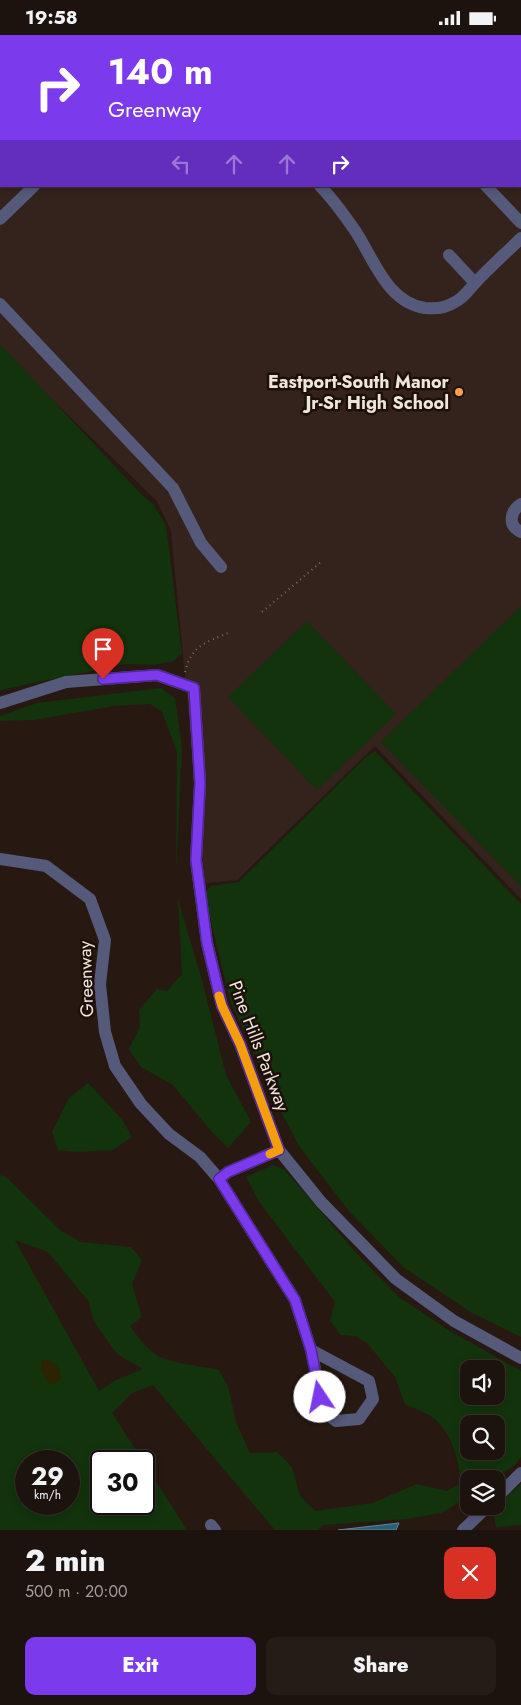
<!DOCTYPE html>
<html lang="en">
<head>
<meta charset="utf-8">
<style>
	:root { --surface:#1d130e; --page:#251c17; --text:#f1f3f6; --muted:#a09e9e; --line:#3b322e; --accent:#7c3aed }
	body { margin:0; font-family:Jost,sans-serif; background:var(--page); color:var(--text); height:100vh; display:flex; flex-direction:column; font-size:19px; white-space:nowrap }
	* { box-sizing:border-box; margin:0 }
	p { font-size:16px; color:var(--muted) }
	.icon { flex:none; width:28px; height:28px; fill:none; stroke:currentColor; stroke-width:2; stroke-linecap:round; stroke-linejoin:round }
	.map { position:relative; height:1495px; overflow:hidden }
	.drawer { display:flex; flex-direction:column; background:var(--surface); flex:1 }
	.drawer>* { flex:none }
	.hud { position:absolute; left:0px; top:0px; width:521px; height:152px; box-shadow:0 2px 8px #0003,0 0 0 1px var(--line); background:#7c3aed; color:#fff; overflow:hidden }
	.controls { position:absolute; left:460px; top:1325px; display:grid; gap:10px }
	.controls a { display:grid; place-items:center; width:45px; height:45px; border-radius:10px; background:var(--surface); box-shadow:0 2px 8px #0003,0 0 0 1px var(--line); font-size:25px }
	.speed { position:absolute; left:15px; top:1415px; display:flex; gap:10px; font-size:25px; font-weight:700; text-align:center }
	.speed>* { display:grid; place-content:center; width:65px; height:65px; border-radius:50%; background:var(--surface); box-shadow:0 2px 8px #0003,0 0 0 1px var(--line); line-height:1 }
	.speed small { font-size:12px; font-weight:400 }
	.speed .limit { border:2px solid #111; border-radius:8px; background:#fff; color:#111 }
	.pin { position:absolute; display:grid; place-items:center; width:42px; height:42px; color:#fff; margin:-51px -21px; border-radius:50% 50% 50% 0; rotate:-45deg; box-shadow:0 0 5px #0007 }
	.pin .icon { rotate:45deg }
	.me { position:absolute; width:55px; margin:-28px; rotate:349deg; stroke-linejoin:round; filter:drop-shadow(0 0 4px #0008) }
	.turn { display:flex; align-items:center; gap:18px; height:105px; padding:0 25px; font-size:22px }
	.turn .icon { width:65px; height:65px; stroke-width:2.5 }
	.turn b { display:block; font-size:35px; line-height:42px }
	.lanes { display:flex; align-items:center; height:48px; padding:0 25px; background:#0003; justify-content:center; gap:25px; direction:ltr }
	.lanes .off { opacity:.35 }
	.round { display:grid; place-items:center; flex:none; width:52px; height:52px; border-radius:10px; background:var(--page) }
	.summary { display:flex; align-items:center; justify-content:space-between; height:85px; padding:0 25px }
	h1 { font-size:30px; font-weight:800; line-height:38px }
	.cta { display:flex; gap:10px; margin-top:auto; padding:10px 25px }
	.cta a { flex:1; height:58px; border-radius:10px; background:var(--accent); color:#fff; font-size:20px; font-weight:800; line-height:58px; text-align:center }
	.cta a+a { background:var(--page); color:var(--text) }
	.status { display:flex; justify-content:space-between; align-items:center; height:35px; padding:0 25px; background:var(--surface); direction:ltr }
	.status svg { height:14px; fill:currentColor }
	.map>svg:first-child { display:block }
	.education { fill:#34231c }
	.green { fill:#12330c; fill-rule:evenodd }
	.sand { fill:#2c2303 }
	.water { fill:#285e78; stroke:#648697 }
	.lines { fill:none; stroke-linecap:round; stroke-linejoin:round }
	.path { stroke:#786c65; stroke-width:2; stroke-dasharray:1 4; stroke-linecap:butt }
	.minor { stroke:#555a7b; stroke-width:12 }
	.route-casing { stroke:#51269a; stroke-width:12 }
	.route { stroke:#7c3aed; stroke-width:9 }
	.slow { stroke:#f59e0b; stroke-width:9 }
	.poi-dot { fill:#f9a04d; stroke:#1d1009; stroke-width:2 }
	.labels { text-anchor:middle; dominant-baseline:central; stroke-width:5; stroke-linejoin:round; paint-order:stroke }
	.poi-label { font-size:18px; font-weight:bold; fill:#efe5df; stroke:#1d1009; text-anchor:end }
	.street-label { font-size:18px; fill:#efe5df; stroke:#1d1009 }
</style>
</head>
<body>
<div class="status"><b>19:58</b><svg viewBox="0 0 49 12"><path d="M0 12V9h3v3zM5 12V6h3v6zM10 12V3h3v9zM15 12V0h3v12zM26 1h20v11H26zM47 4h2v5h-2z"/></svg></div>
<div class="map">
<svg width="521" height="1495" viewBox="0 0 521 1495">
	<rect width="100%" height="100%" fill="#271912"/>
	<path class="education" d="M113 0H409L410 1H112Z
		M0 109 1 151H520V117L521 118V864L375 711 237 845 205 848 171 496 157 466 0 314Z"/>
	<path class="green" d="M343 0H521V142L520 1Z
		M0 309 142 460 153 469 166 490 182 619 173 626 153 630 125 629 0 655Z
		M521 571V851L381 707Z
		M307 586 396 679 317 755 228 662Z
		M161 653 175 663 182 713 176 839 177 717 162 677 150 669 114 671 34 685 0 686V681L37 668Z
		M375 716 521 869V1302L472 1278 403 1232 348 1175 299 1111 276 1067 230 965 212 891 205 857 211 851 239 847 366 722Z
		M178 864 203 949 226 1040 251 1087 228 1113 211 1096 173 1050 141 1032 129 1014 140 992 139 975 157 954 167 956 182 939Z
		M88 1048 122 1084 132 1102 113 1115 78 1117 58 1115 52 1097 69 1063Z
		M273 1130 284 1134 359 1221 399 1262 448 1295 521 1336V1422L516 1429 494 1444H469V1462L441 1478 406 1484 323 1490 318 1495H275L153 1350 132 1358 112 1378 143 1426H101V1469H144V1428L187 1495H0V1140L6 1142 60 1195 81 1207 131 1212 142 1225 132 1249 142 1282 130 1291C136 1300 150 1317 160 1322 175 1328 202 1332 218 1334L228 1351 236 1387 250 1418 277 1417 292 1432 300 1461 315 1476 372 1468 417 1449 447 1456 461 1448C459 1427 453 1402 437 1386 430 1379 415 1374 405 1369L395 1342 367 1308 355 1301 341 1300 330 1286 335 1267 260 1168 246 1142ZM15 1205 48 1217 89 1267 93 1285 117 1319 143 1334 116 1345 99 1356ZM469 1334H496V1361H469ZM469 1389H496V1416H469ZM26 1426H69V1469H26Z
		M521 1449V1490L496 1492 492 1473Z"/>
	<path class="sand" d="M47 1324C55 1328 63 1335 60 1345L54 1350 47 1347C44 1340 39 1332 42 1326Z"/>
	<path class="water" d="M399 1488 396 1495H338Z"/>
	<g class="lines">
		<path class="path" d="M262 577 321 527
			M185 637C192 609 206 608 230 597"/>
		<path class="minor" d="M303 0 305 1
			M187 1 188 0
			M320 151C334 165 345 181 356 197 374 225 388 268 425 273 435 274 446 273 455 267 465 262 469 254 477 246 491 231 506 218 521 203
			M486 151 521 188
			M0 184 34 151
			M449 220 475 248
			M0 269 173 453 201 508 221 532
			M521 469C509 477 508 491 521 497
			M0 668 66 647 157 640 194 653 200 748 196 825 207 908 222 971 240 1009 279 1115 321 1167 396 1244 454 1286 521 1323
			M0 824 46 831 90 864 105 905 100 949 105 997 115 1031 141 1069 169 1099 200 1122 219 1144
			M279 1115 228 1137 219 1144 295 1265 311 1315 324 1377 336 1386 359 1384 373 1364 369 1346 311 1315
			M496 1463 521 1438
			M211 1490 215 1495
			M463 1495 488 1471"/>
	</g>
	<g class="lines">
		<defs>
			<path id="route" d="M103 644 157 640 194 653 200 748 196 825 207 908 222 971 240 1009 279 1115 228 1137 219 1144 295 1265 311 1315 320 1362"/>
		</defs>
		<use href="#route" class="route-casing"/>
		<use href="#route" class="route"/>
		<path class="slow" d="M219 961 222 971 240 1009 279 1115 270 1119"/>
	</g>
	<circle class="poi-dot" cx="459" cy="357" r="5"/>
	<g class="labels">
		<g class="poi-label">
			<text x="449" y="347">Eastport-South Manor<tspan x="449" dy="21">Jr-Sr High School</tspan></text>
		</g>
		<g class="street-label">
			<text transform="translate(86 944) rotate(-92)">Greenway</text>
			<text transform="translate(259 1011) rotate(69)">Pine Hills Parkway</text>
		</g>
	</g>
</svg>
<div class="controls">
<a><svg class="icon" aria-label="sound" viewBox="0 0 24 24"><path d="M4 9h4l5-4v14l-5-4H4zM17 9q2 3 0 6"/></svg></a>
<a><svg class="icon" aria-label="search" viewBox="0 0 24 24"><circle cx="10" cy="10" r="6"/><path d="M15 15l6 6"/></svg></a>
<a><svg class="icon" aria-label="layers" viewBox="0 0 24 24"><path d="M12 4l9 5-9 5-9-5zM3 14l9 5 9-5"/></svg></a>
</div>
<div class="speed"><div>29<small>km/h</small></div><div class="limit">30</div></div>
<div class="pin" style="left:103px;top:644px;background:#d93025"><svg class="icon" aria-label="arrive" viewBox="0 0 24 24"><path d="M6 21V4h12l-3 4 3 4H6"/></svg></div>
<svg class="me" style="left:320px;top:1362px" viewBox="-20 -20 40 40"><circle r="19" fill="#fff"/><path d="M0-13L10 11 0 6-10 11z" fill="#7c3aed"/></svg>
<div class="hud">
<div class="turn"><svg class="icon" aria-label="right" viewBox="0 0 24 24"><path d="M7 20v-9h11M14 6l5 5-5 5"/></svg><div><b>140 m</b>Greenway</div></div>
<div class="lanes"><svg class="icon off" aria-label="left" viewBox="0 0 24 24"><path d="M17 20v-9H6M10 6l-5 5 5 5"/></svg><svg class="icon off" aria-label="ahead" viewBox="0 0 24 24"><path d="M12 20V5M6 11l6-6 6 6"/></svg><svg class="icon off" aria-label="ahead" viewBox="0 0 24 24"><path d="M12 20V5M6 11l6-6 6 6"/></svg><svg class="icon" aria-label="right" viewBox="0 0 24 24"><path d="M7 20v-9h11M14 6l5 5-5 5"/></svg></div>
</div>
</div>
<section class="drawer">
<div class="summary"><div><h1>2 min</h1><p>500 m · 20:00</p></div><a class="round" style="background:#d93025;color:#fff"><svg class="icon" aria-label="close" viewBox="0 0 24 24"><path d="M6 6l12 12M18 6L6 18"/></svg></a></div>
<div class="cta"><a>Exit</a><a>Share</a></div>
</section>
</body>
</html>
